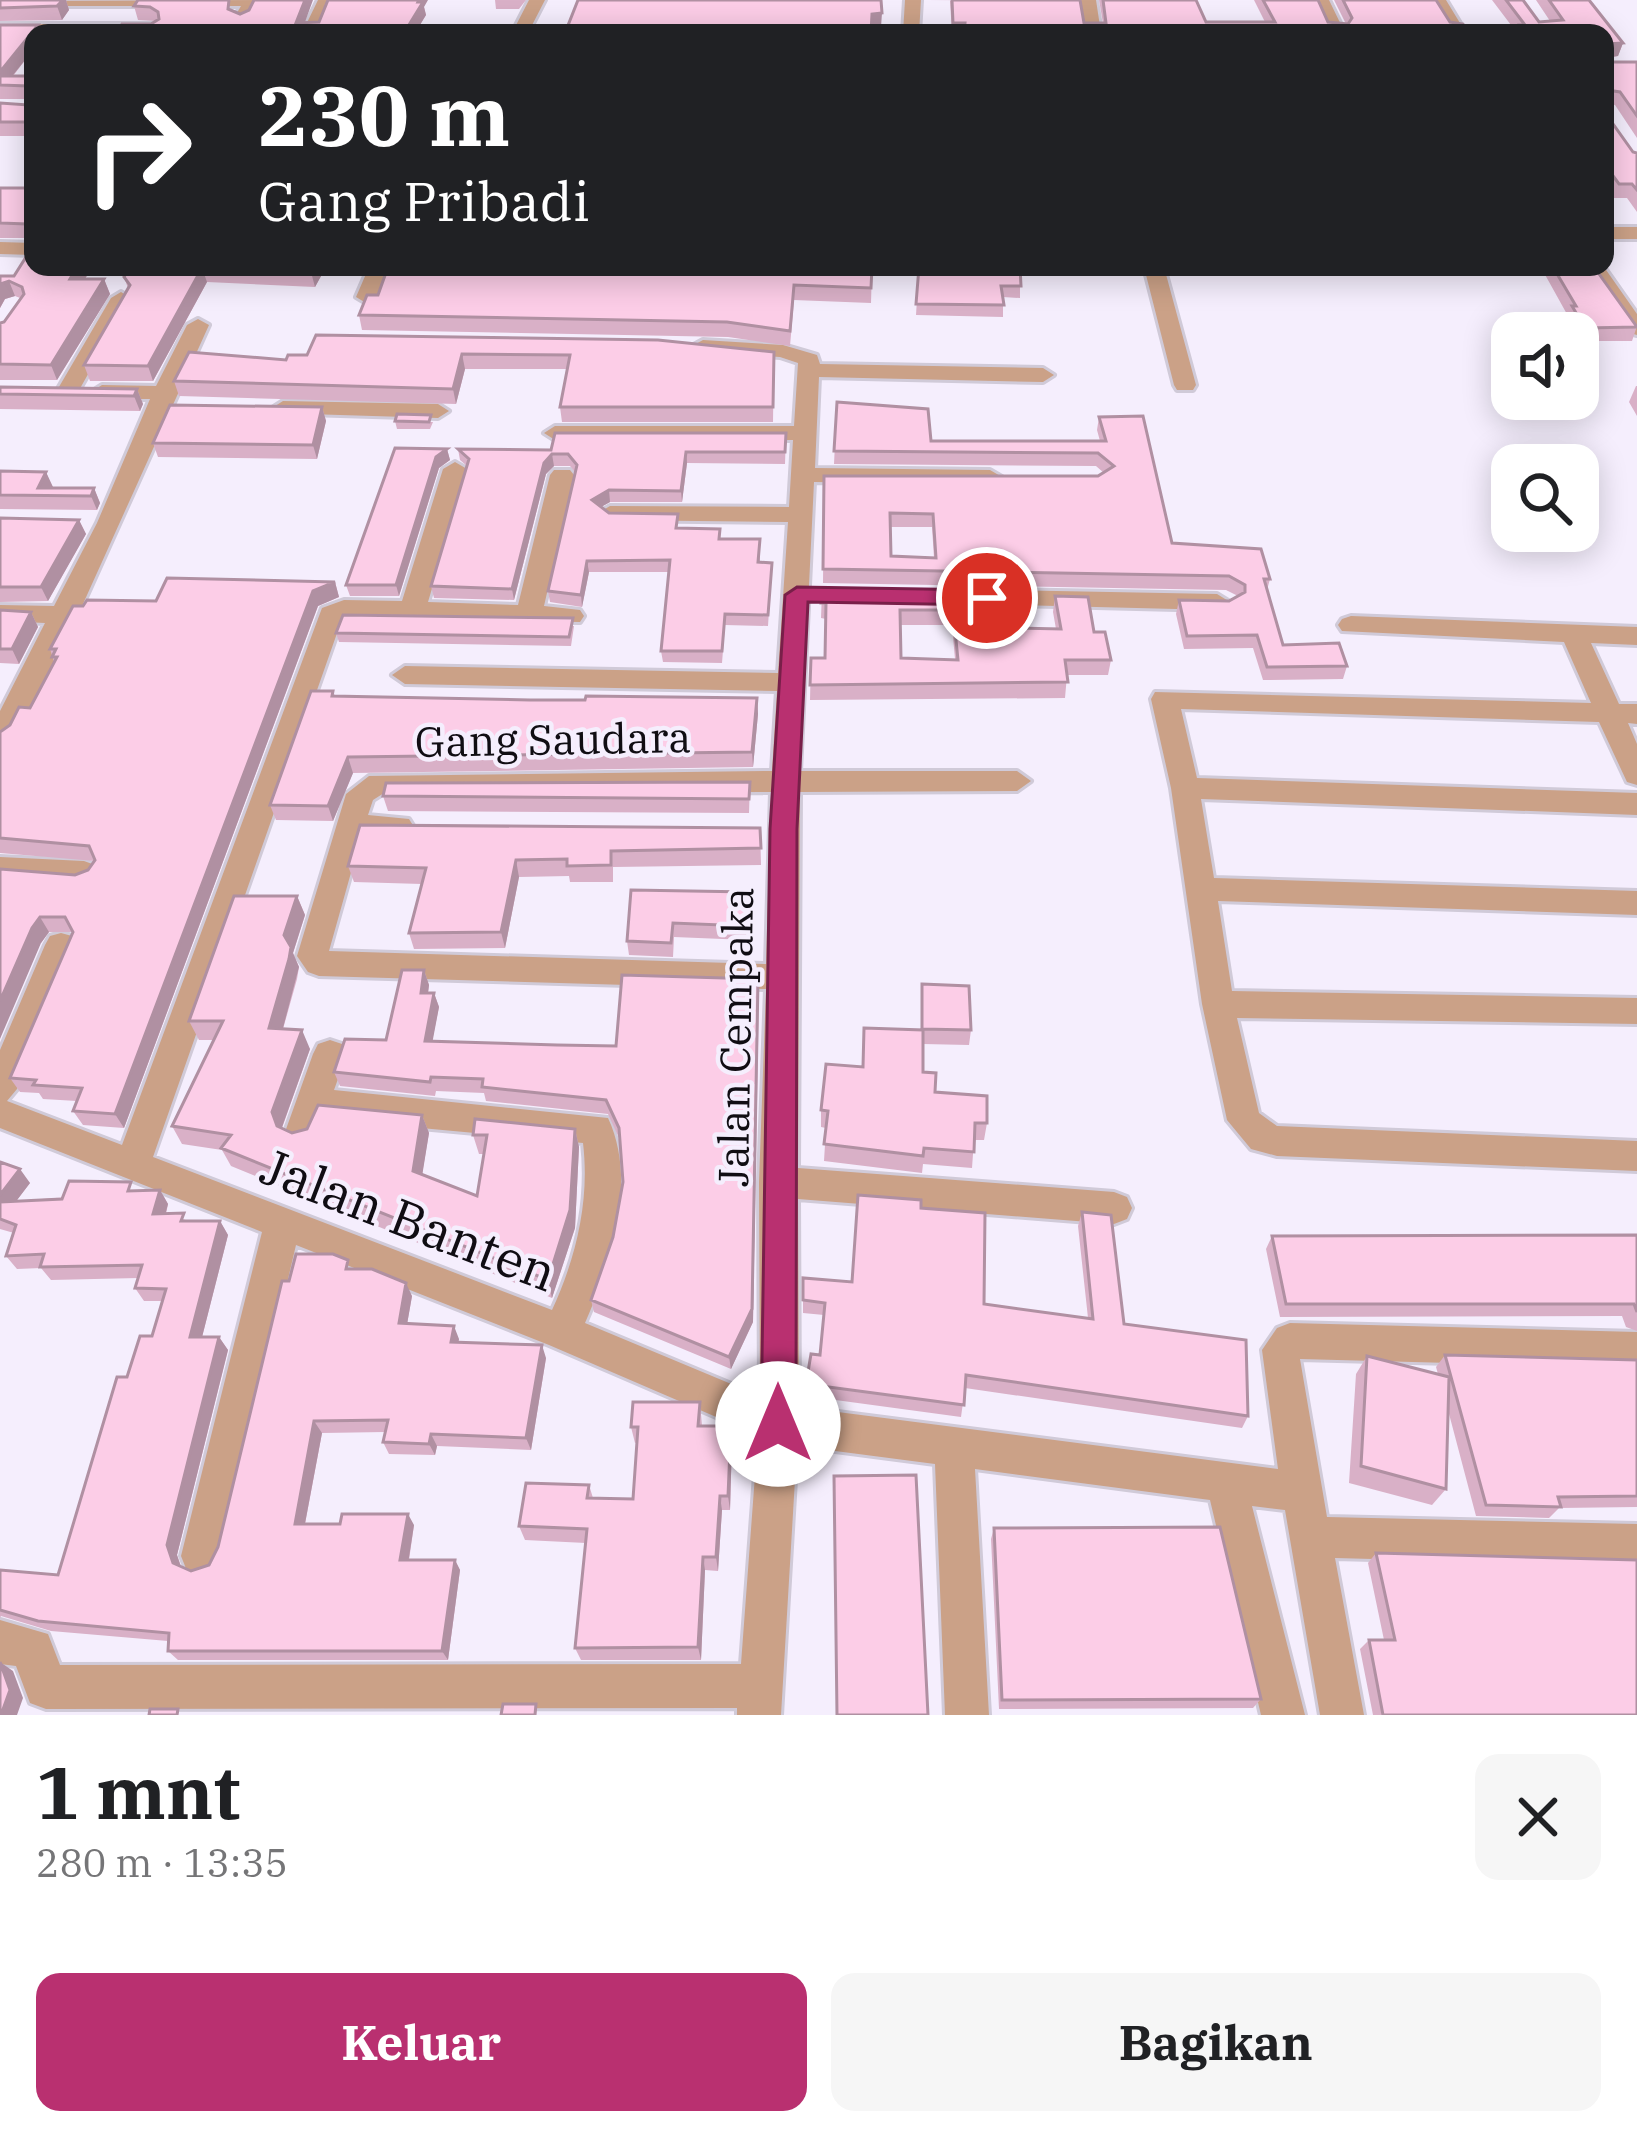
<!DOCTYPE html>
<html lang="id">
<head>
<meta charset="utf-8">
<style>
	:root { --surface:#fff; --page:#f6f6f6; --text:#202124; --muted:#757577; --accent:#b93070 }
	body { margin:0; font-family:"IBM Plex Serif",serif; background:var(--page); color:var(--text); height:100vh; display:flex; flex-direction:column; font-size:45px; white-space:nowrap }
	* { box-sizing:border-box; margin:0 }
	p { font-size:39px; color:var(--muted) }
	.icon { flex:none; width:66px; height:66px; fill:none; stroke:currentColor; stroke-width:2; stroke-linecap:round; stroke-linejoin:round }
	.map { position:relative; height:1715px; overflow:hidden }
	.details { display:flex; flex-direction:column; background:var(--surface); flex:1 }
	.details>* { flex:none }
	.hud { position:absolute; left:24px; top:24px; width:1590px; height:252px; border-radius:24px; box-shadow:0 6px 30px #0003; background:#202124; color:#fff; overflow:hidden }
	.tools { position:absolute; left:1491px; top:312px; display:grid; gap:24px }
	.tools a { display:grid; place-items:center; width:108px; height:108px; border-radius:24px; background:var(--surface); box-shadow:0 6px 30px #0003; font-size:60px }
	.pin { position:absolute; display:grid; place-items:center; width:102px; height:102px; color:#fff; margin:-51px; border:6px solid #fff; border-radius:50%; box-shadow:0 3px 12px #0007 }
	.me { position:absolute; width:132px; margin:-66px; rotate:0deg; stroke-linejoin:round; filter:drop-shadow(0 0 9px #0008) }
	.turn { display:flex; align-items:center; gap:42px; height:252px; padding:0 36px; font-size:54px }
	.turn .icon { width:156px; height:156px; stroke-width:2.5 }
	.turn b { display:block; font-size:84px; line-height:102px }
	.round { display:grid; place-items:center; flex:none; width:126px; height:126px; border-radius:24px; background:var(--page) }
	.headline { display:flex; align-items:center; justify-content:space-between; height:204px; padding:0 36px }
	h1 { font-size:72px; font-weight:700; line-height:90px }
	.primary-button { display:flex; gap:24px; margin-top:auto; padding:24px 36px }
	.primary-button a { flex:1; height:138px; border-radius:24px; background:var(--accent); color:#fff; font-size:48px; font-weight:700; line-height:138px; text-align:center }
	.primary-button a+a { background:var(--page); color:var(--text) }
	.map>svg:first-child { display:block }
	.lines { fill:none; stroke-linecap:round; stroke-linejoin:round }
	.minor-casing { stroke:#d0cad8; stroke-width:6 }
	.minor { fill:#cba187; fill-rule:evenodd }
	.wall { fill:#d9b0c7; fill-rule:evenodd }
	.shaded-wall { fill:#b090a2 }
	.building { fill:#fccde7; stroke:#b090a2; stroke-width:3; fill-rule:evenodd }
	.route { fill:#b93070; stroke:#781f49; stroke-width:3 }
	.labels { text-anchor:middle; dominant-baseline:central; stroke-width:9; stroke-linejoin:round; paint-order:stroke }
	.street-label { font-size:42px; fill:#100d13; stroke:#f5eefd }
	.near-street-label { font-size:51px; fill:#100d13; stroke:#f5eefd }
</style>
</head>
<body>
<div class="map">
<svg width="1637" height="1715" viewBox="0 0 1637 1715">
	<rect width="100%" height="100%" fill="#f5eefd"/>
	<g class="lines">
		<defs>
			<path id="minor" d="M258 0 248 21 242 23 234 18 241 6H27L19 1Z
				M318 0H334L318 33H302Z
				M529 0H545L528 33H512Z
				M905 0H921L919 33H903Z
				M1080 0H1096L1101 33H1085Z
				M1313 0H1329L1345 33H1329Z
				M1430 0H1446L1466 33H1450Z
				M0 24H152L160 29 155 33 0 34Z
				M1605 227H1637V239H1605Z
				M0 242 33 243V255L0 254Z
				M369 267H389L376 297 366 303 356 297Z
				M1144 267H1164L1196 385 1193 390H1177L1174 385Z
				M1584 267H1604L1637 314V335L1630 333Z
				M121 292 131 298 78 392 67 399 59 397 56 392 111 298Z
				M198 319 209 325 78 615 14 738 0 748V711L45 623 0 621V605L54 606 97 523 150 399H102L91 392 102 385 156 386 187 325Z
				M703 340 783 345 817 355 820 364 1043 368 1054 375 1043 382 819 377 815 468 990 470 1002 477 990 484 814 482 800 771H1017L1031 781 1017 791 800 792 798 1168 1114 1192 1127 1197 1132 1208 1127 1219 1114 1224 798 1199 799 1407 1278 1469 1262 1350 1277 1328 1290 1323 1637 1332V1368L1300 1359 1327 1517 1637 1524V1566L1335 1558 1364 1715H1320L1285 1510 1252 1506 1305 1715H1261L1210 1500 975 1469 989 1715H945L935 1464 797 1446 781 1715H737V1708L46 1709 30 1703 16 1666 0 1664V1620L48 1634 60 1665 741 1664 758 1435 549 1345 296 1245 223 1556 217 1571 202 1577 187 1571 181 1556 262 1232 0 1128V1050L45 945 50 936 61 933 72 936 77 945 17 1089 7 1101 122 1145 322 608 344 600 402 601 443 469 455 462 467 469 428 602 518 605 550 475 554 470H570L574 475 544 606 580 610 584 616 580 622 342 619 153 1157 552 1310C576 1258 590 1201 583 1143L324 1119 314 1143 302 1147 290 1143 285 1132 313 1054 318 1044 330 1040 342 1044 347 1054 334 1090 608 1118C638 1182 611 1263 585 1323L760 1396 759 1182 766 989 319 976 308 972 297 956 346 794 369 776 772 771 777 691 405 684 392 675 405 666 778 673 788 522 610 520 598 513 610 506 789 507 793 440H555L544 433 555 426H794L798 363 780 357 695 351 692 346ZM771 792 766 964 329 951 361 837 409 835 414 827 409 819 368 815 373 800 384 793Z
				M283 401 438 404 449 411 438 418 275 413 272 408Z
				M947 589 1217 594 1230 602 1217 610 938 603 934 597 938 591Z
				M1351 616 1637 627V645L1591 643 1619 704H1637V724L1628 723 1637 744V785L1627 782 1599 722 1181 709 1197 778 1637 793V815L1201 799 1214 878 1637 891V915L1218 901 1232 991 1637 998V1024L1237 1018 1259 1113 1277 1126 1637 1141V1171L1277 1156 1251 1149 1227 1120 1202 1004 1171 788 1151 699 1155 692 1591 703 1564 642 1342 631 1338 625 1342 619Z
				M0 857 84 861 95 865 99 873 95 881 84 885 0 879Z"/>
		</defs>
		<use href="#minor" class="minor-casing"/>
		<use href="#minor" class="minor"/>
	</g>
	<path class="wall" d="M0 0H66L69 10 62 20 0 21Z
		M495 0H526L519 9H496Z
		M1080 0 1084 23H1103L1099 0H1196L1206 22H1265L1254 0H1318L1328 22 1346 24 1334 0H1436L1450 22 1468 33H952L950 1H926Z
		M1492 0H1523L1539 22 1550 21 1536 0H1589L1623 43 1618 56 1605 58 1610 62H1637V138L1615 105 1607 104 1606 114 1633 152 1637 153V212L1627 198H1613L1605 187V33H1517Z
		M134 6 233 11 240 14 304 23 424 7 426 15 415 33H117L151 24 156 21 138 20Z
		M0 25 33 33V50L13 76H33V136H0V103L28 105 29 99H0Z
		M0 188H33V238H0Z
		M33 267H92L85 279H104L110 294 57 380H0V323L4 322 20 298 15 296 5 299 0 308V276H14Z
		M130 267H326L315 287 207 282 153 381H90L84 365 128 288 124 277Z
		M872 267 871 303 794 300 790 346 728 337 362 330 359 315 378 295 780 268Z
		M919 267 983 270V267H1020V298L1003 297V317L916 315Z
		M1545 267H1594L1637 326 1632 341H1579L1578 333H1574L1567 320 1568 316 1543 271Z
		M774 352 773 422H562L560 407 567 369H465L456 404 179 396 174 381 286 360 288 355Z
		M1636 386H1637V416L1629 402Z
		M0 387 137 389 143 404 140 411 0 409Z
		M837 402 931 441H1100L1097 430 1099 417 1172 543 1270 579 1267 590 1283 645 1347 666 1343 679 1263 680 1253 648 1184 649 1176 614 1179 600 1229 601 1238 596 1226 590 823 583 824 476H1098L1104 473 1096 466 834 464ZM890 527H932L934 558 891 556Z
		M322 407 326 421 317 459 158 457 153 443Z
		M395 421 433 422 430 429H397Z
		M786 433 785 464 687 463 682 502H610L601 507 609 513 678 529H720V539H760V562L772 563 768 626 725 625 722 663 663 662 661 651 669 572H589L582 607 550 602 548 591 575 472 570 466H554L546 474 514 600 434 598 431 586 467 466 460 460 458 449 551 450Z
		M447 449 450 460 439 468 399 596H350L346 585Z
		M0 471 46 472 52 488H94L100 503 97 510 0 509Z
		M0 518 79 520 86 534 48 601 0 602Z
		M335 582 339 597 318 606 124 1128 83 1125 73 1111 77 1101 43 1099 39 1093 20 1092 10 1078 73 932H49L41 943 0 869 75 875 88 870 95 861 0 853V732L30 708 54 662 50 649 156 601Z
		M822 592 986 613 1016 628 1056 629 1053 612 1055 596 1094 632 1111 660 1108 675H1067L1065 698 810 700 811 658H825L826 619 821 618ZM900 625H952L955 659 901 658Z
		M0 610 31 612 38 627 19 664 0 663Z
		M574 626 571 646 339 642 336 633Z
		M333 691 335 696 530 700 757 698 758 714 753 767 353 773 333 821 276 820 270 805Z
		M750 782 749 813 388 811 383 796Z
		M760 828 761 865 613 867V882H570L569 876 519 877 505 948 414 949 409 933 422 884 354 882 348 866Z
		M749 892 750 906 747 940 674 937 673 957 629 955 627 941Z
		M297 896 305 915 293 953 299 967 297 979 283 1029 310 1049 282 1128 292 1133 422 1115 429 1133 422 1174 477 1196 484 1154H479L473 1135 575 1129 579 1147 575 1228 552 1298 231 1166 222 1150 182 1144 172 1126 213 1040H199L189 1021Z
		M424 970 429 985 428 993H434L439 1007 432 1041 616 1046 759 993 753 1322 731 1369 594 1312 591 1300 613 1237 623 1182 619 1138 608 1114 486 1101 484 1093 436 1091 435 1096 340 1086 334 1072 386 1040Z
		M922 984 971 1030 969 1045 923 1044V1072L935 1092 987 1123 984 1140H974L972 1168 923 1164 922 1173 824 1161 826 1128 821 1127V1110L863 1067 921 1030Z
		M0 1162 30 1183 16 1201 160 1190 168 1204 166 1214 189 1221H220L228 1235 202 1337H219L228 1350 177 1555 181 1566 191 1571 209 1565 218 1547 289 1281 353 1269 412 1296 407 1324 459 1339 458 1342 546 1358 531 1450 437 1446 435 1455 389 1454 383 1442 385 1432 322 1433 305 1524 414 1525 409 1560H455L460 1570 448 1660H178L168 1651V1641L51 1631 1 1616 0 1618V1570L58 1575 127 1377 152 1336 162 1301H144L135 1288 138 1278 51 1280 41 1268 17 1269 6 1256 14 1233 0 1229Z
		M921 1208 984 1304 1088 1318 1078 1226 1082 1212 1124 1324 1248 1416 1242 1428 965 1388 961 1417 806 1396V1384L820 1355 824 1315 803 1313V1278L852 1282Z
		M1637 1235V1331L1626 1327 1622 1316 1280 1317 1266 1249 1272 1236Z
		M1445 1355 1637 1360V1507L1559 1508 1549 1518 1476 1516 1448 1410 1446 1489 1432 1505 1349 1483 1356 1374 1367 1356 1438 1374 1436 1367Z
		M700 1402 702 1426H731L732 1441 730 1510H722L718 1571 705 1570 701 1660H581L575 1648 586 1543 525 1540 519 1526 589 1485 593 1498 633 1499 637 1442 635 1443 631 1427Z
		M994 1528 1261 1699 1253 1708 999 1709 991 1539Z
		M1376 1553 1637 1715H1373L1360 1649 1369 1640H1384L1368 1563Z"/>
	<path class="shaded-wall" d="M63 0H66L69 10 62 20 57 6Z
		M305 0H313L301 33 296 23Z
		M419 0H428L424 7 426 15 415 33H404Z
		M882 13 881 27H872V14Z
		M38 25 41 33H33V50L5 85H0V72Z
		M1623 43 1618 56 1605 58 1607 44Z
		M77 267H92L76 294 70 279Z
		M314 267H326L315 287 311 272Z
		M202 268 207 282 153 381 148 366Z
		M104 279 110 294 57 380 51 365Z
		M9 281 15 296 5 299 0 308V284Z
		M462 354 465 369 456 404 453 389Z
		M137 389 143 404 140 411 134 396Z
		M322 407 326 421 317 459 313 445Z
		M447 449 450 460 439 468 399 596 396 585 436 457Z
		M686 452 687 463 682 502 681 491Z
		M552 454 554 466 546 474 514 600 512 589 544 463Z
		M46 472 53 487 48 495 38 488Z
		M94 488 100 503 97 510 91 496Z
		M609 490 610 502 594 511 592 500Z
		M79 520 86 534 48 601 41 587Z
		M587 561 589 572 582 607 581 595Z
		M335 582 339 597 318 606 124 1128 115 1114 313 591Z
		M31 612 38 627 19 664 12 649Z
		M757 698 758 714 753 767 752 752Z
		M348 757 353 773 333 821 328 806Z
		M516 860 519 877 505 948 501 932Z
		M749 892 750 906 747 940 746 926Z
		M297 896 305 915 293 953 299 967 278 1047 269 1028 284 935Z
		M40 917 49 932 41 943 0 1039V1001L32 928Z
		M424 970 429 985 426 1008 421 993Z
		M758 979 753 1322 731 1369 729 1357Z
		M434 993 439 1007 430 1055 425 1041Z
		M302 1030 310 1049 281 1130 277 1126 272 1112Z
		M422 1115 429 1133 420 1189 413 1171Z
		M575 1129 579 1147 575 1228 552 1298 548 1280Z
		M20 1169 30 1183 5 1216 0 1209V1195Z
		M160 1190 168 1204 162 1227 153 1214Z
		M220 1221 228 1235 199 1349 190 1337Z
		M406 1283 412 1296 405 1336 399 1323Z
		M454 1326 459 1339 456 1354 451 1342Z
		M219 1337 228 1350 177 1555 183 1573 173 1563 167 1545Z
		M542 1345 546 1358 531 1450 526 1438Z
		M314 1421 322 1433 303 1534 295 1524Z
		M731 1426 732 1441 730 1510 728 1496Z
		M431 1434 437 1446 435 1455 429 1444Z
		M720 1496 722 1510 718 1571 716 1557Z
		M408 1514 414 1525 407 1570 400 1560Z
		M703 1557 705 1570 701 1660 698 1647Z
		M455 1560 460 1570 448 1660 442 1651Z
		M0 1662 13 1671 23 1698 17 1715H1Z"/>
	<path class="building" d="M0 0H63L57 6 0 8Z
		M138 0H229L228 9 240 14 249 10 254 0H305L296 23 319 22 328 0H419L418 2H423L404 33H117L122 24H151L159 19 158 12 150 7 134 6Z
		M578 0H881L882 13 872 14 871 33H565Z
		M952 0H1080L1084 23H1106L1103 0H1196L1206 22H1275L1263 0H1318L1328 22 1348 24 1352 18 1343 0H1436L1450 22 1463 24 1468 33H964L965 23H953Z
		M1506 0H1523L1539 22 1563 20 1549 0H1589L1623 43 1607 44 1605 58 1610 62H1637V116L1620 92 1607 90 1606 114 1633 152 1637 153V190L1632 184H1619L1605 165V33H1526L1520 25H1525Z
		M0 25H38L0 72Z
		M0 76H33V122H0V103L28 105 32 90 28 86 0 85Z
		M0 188H33V232L27 224 0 223Z
		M33 246V267H77L70 279H104L51 365 0 364V323L4 322 24 294 22 287 9 281 0 284V276H14Z
		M130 267H314L311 272 202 268 148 366 84 365 130 285 124 277Z
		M388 267 780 268 872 267 871 288 794 285 790 331 727 322 359 315 367 295H378Z
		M919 267 984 270V267H1020L1021 286H1001L1004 305 916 304Z
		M1553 267H1594L1637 327 1585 328 1572 306H1576Z
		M316 335 658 340 774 352 773 407H560L570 355 462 354 453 389 174 381 189 352 286 360 288 355H307Z
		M0 387 137 389 134 396 0 394Z
		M837 402 928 409 931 441H1106L1099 417 1143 416 1172 543 1261 549 1270 579H1264L1283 645 1339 643 1347 666 1267 667 1257 635 1187 636 1179 600 1229 601 1245 592V585L1229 576 823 569 824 476H1098L1114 466 1098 453 834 451ZM890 513 933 514 936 558 891 556Z
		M170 405 322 407 313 445 153 443Z
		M397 414 431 415 429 422 395 421Z
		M555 433H786L785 452H686L681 491 609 490 592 500 609 513 678 514 676 528 720 529 719 539H760L758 562 772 563 768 615 725 614 722 651H661L670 560 587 561 581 595 548 591 577 465 568 454H552L544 463 512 589 431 586 469 459 458 449 551 450Z
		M395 448 447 449 436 457 396 585H346Z
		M0 471 46 472 38 488H94L91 496 0 495Z
		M0 518 79 520 41 587H0Z
		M167 578 335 582 313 591 115 1114 73 1111 82 1088 33 1085 36 1080 10 1078 73 932 65 917H40L32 928 0 1001V869L75 875 88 870 95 860 89 846 0 838V732L10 725 19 707 30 708 57 657H52L56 649H50L73 606H83L87 600 156 601Z
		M822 592 984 595 986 613 1013 612 1016 628 1061 629 1055 596 1088 597 1094 632H1105L1111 660H1065L1068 682 810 685 811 658H825L826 603H821ZM900 610H953L958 660 901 658Z
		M0 610 31 612 12 649H0Z
		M343 615 573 618 569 637 336 633Z
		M311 691H333L332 696 530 700H585L586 696 757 698 752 752 348 757 328 806 270 805Z
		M750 782 749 799 383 796 386 783Z
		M360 825 760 828 761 848 611 851V865L567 866V859L516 860 501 932 409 933 426 868 348 866Z
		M631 890 749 892 746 926 673 923 671 943 627 941Z
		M234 896H297L284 935 291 947 289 959 269 1028 302 1030 272 1112 277 1126 292 1133 307 1129 318 1105 422 1115 413 1171 477 1196 487 1135H473L475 1119 575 1129 570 1210 548 1280 221 1148 231 1135 172 1126 223 1021H189Z
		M402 970H424L421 993H434L425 1041 557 1045 616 1046 622 975 758 979 752 1309 729 1357 591 1300 613 1237 623 1182 619 1128 606 1100 482 1087 483 1079 431 1077 430 1082 334 1072 345 1039 386 1040Z
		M922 984 969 986 971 1030 922 1029Z
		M864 1028 923 1030V1072L936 1073 935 1092 987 1096V1123H975L974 1152 924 1148 923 1156 824 1144 828 1111 821 1110 826 1064 863 1067Z
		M0 1162 20 1169 0 1195Z
		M69 1181 131 1182 128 1191 160 1190 153 1214 184 1213 181 1221H220L190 1337H219L167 1545 173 1563 191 1571 209 1565 218 1547 282 1281H289L296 1254H333L348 1260 346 1269H372L406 1283 399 1323 454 1326 451 1342 542 1345 526 1438 431 1434 429 1444 383 1442 388 1420 314 1421 295 1524H340L342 1514H408L400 1560H455L442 1651H168L169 1633 38 1621 0 1610V1570L58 1575 117 1377H127L140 1336H152L166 1289 135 1288 142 1265 40 1267 44 1254 6 1256 16 1225 0 1219V1202L62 1199Z
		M858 1195 921 1200V1208L985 1213 984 1304 1093 1319 1082 1212 1111 1215 1124 1324 1246 1340 1248 1416 966 1375 964 1405 806 1384 811 1354 820 1355 825 1303 803 1300V1278L852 1282Z
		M1637 1235V1312L1634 1304H1286L1272 1236Z
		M1445 1355 1637 1360V1496L1558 1497 1561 1507 1486 1505Z
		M1367 1356 1449 1377 1446 1489 1361 1466Z
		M633 1402H700L698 1426H731L728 1496H720L716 1557H703L698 1647 575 1648 587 1529 519 1526 526 1483 589 1485 587 1498 633 1499 638 1427H631Z
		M916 1475 928 1715H837L834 1476Z
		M1220 1527 1261 1699 1002 1700 994 1528Z
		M1376 1553 1637 1560V1715H1383L1369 1640H1395Z
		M0 1662 10 1690 1 1715H0Z
		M503 1704H536L535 1715H501Z
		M150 1709H178L177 1715H149Z"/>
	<path class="route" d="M797 587 987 590 999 598 987 605 808 602 797 829 796 1424 791 1437 778 1442 766 1437 761 1424 770 829 785 595Z"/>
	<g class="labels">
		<g class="street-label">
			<text transform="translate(553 739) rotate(-1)">Gang Saudara</text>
			<text transform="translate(735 1037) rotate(-89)">Jalan Cempaka</text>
		</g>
		<g class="near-street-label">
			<text transform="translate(409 1219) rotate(21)">Jalan Banten</text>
		</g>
	</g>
</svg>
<div class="tools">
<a><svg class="icon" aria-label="sound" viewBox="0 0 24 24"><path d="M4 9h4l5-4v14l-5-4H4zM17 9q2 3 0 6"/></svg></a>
<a><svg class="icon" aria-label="search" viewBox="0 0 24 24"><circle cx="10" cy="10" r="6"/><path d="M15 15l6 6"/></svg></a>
</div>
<div class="pin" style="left:987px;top:598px;background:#d93025"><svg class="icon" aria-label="arrive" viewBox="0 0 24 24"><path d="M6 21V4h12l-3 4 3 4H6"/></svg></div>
<svg class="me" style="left:778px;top:1424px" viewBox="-20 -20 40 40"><circle r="19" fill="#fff"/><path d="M0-13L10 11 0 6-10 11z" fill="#b93070"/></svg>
<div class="hud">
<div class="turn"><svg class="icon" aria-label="right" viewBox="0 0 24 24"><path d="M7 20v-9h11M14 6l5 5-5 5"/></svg><div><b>230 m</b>Gang Pribadi</div></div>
</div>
</div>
<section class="details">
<div class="headline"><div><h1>1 mnt</h1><p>280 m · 13:35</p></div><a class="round"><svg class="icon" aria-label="close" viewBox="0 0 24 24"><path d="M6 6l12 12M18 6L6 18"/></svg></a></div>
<div class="primary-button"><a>Keluar</a><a>Bagikan</a></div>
</section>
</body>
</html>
